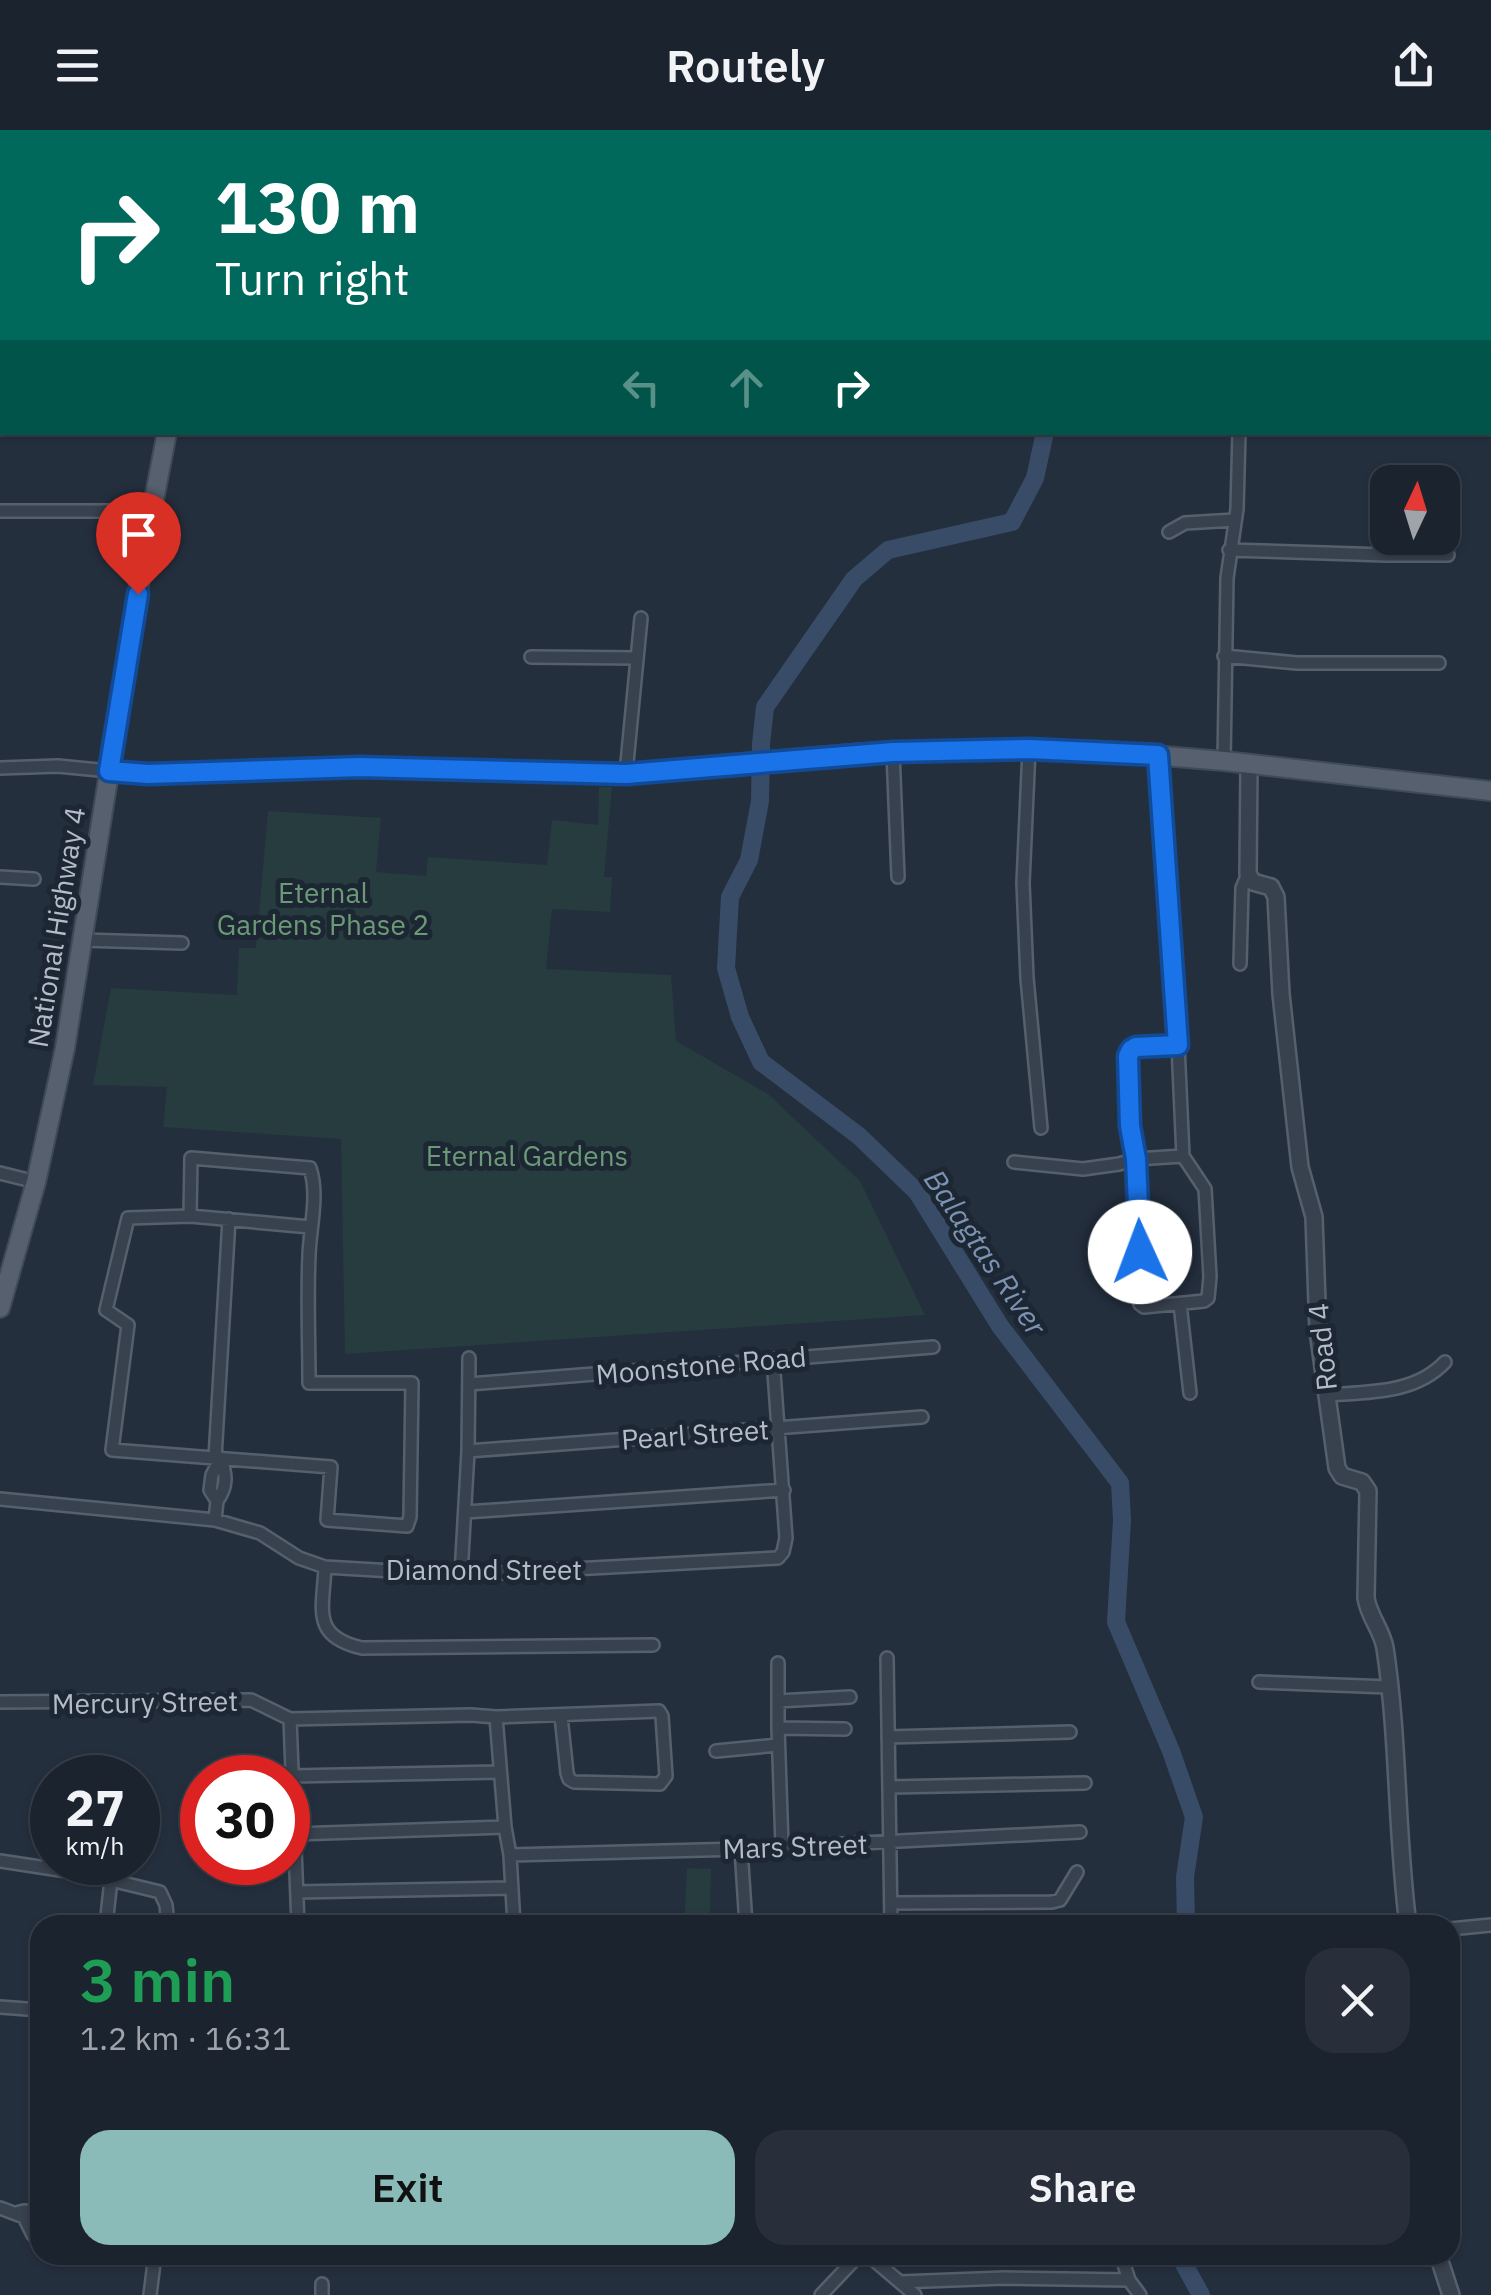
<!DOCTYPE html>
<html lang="en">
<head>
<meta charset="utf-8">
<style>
	:root { --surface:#1b232e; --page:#282f3a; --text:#f1f3f6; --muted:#a0a4aa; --line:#39404a; --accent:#8bbbb9 }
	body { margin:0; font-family:"IBM Plex Sans",sans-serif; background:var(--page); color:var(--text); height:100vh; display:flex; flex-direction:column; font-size:38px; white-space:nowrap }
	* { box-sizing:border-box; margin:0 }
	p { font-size:32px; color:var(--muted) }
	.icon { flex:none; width:55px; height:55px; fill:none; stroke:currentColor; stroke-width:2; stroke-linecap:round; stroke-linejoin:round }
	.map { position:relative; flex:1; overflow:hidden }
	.side { position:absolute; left:30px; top:1785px; width:1430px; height:350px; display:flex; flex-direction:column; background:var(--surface); border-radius:30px; box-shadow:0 2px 8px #0004,0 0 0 2px var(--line) }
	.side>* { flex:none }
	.banner { position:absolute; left:0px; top:0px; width:1492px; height:305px; box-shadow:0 2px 8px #0004,0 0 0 2px var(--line); background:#00695c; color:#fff; overflow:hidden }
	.needle { width:65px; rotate:4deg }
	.controls { position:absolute; left:1370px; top:335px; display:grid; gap:20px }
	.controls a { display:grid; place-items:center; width:90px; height:90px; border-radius:20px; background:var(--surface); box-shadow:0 2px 8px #0004,0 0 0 2px var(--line); font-size:50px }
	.speed { position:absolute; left:30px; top:1625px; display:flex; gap:20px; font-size:50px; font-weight:700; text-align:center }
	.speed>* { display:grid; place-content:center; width:130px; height:130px; border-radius:50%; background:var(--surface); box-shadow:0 2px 8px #0004,0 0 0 2px var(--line); line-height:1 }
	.speed small { font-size:25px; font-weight:400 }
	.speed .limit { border:15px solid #d22; background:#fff; color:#111 }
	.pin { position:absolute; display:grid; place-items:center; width:85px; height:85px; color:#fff; margin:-102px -42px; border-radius:50% 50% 50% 0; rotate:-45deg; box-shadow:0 0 10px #0007 }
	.pin .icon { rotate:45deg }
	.me { position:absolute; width:110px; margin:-55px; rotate:358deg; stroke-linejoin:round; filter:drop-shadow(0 0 8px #0008) }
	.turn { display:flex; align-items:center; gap:35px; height:210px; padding:0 50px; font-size:45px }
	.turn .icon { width:130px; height:130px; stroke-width:2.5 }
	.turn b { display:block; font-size:70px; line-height:85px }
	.lanes { display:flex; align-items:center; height:95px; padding:0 50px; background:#0003; justify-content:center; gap:50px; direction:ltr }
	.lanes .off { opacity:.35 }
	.round { display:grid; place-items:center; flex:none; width:105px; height:105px; border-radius:30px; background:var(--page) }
	.head { display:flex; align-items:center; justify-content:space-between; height:170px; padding:0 50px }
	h1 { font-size:60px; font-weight:600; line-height:75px; color:#1e9e55 }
	.cta { display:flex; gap:20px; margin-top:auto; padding:20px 50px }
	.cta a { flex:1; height:115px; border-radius:30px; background:var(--accent); color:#111; font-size:40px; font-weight:600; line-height:115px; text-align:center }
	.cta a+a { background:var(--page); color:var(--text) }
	header { display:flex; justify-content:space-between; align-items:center; height:130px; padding:0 50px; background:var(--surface); font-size:45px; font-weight:600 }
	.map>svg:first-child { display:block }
	.green { fill:#263c3f }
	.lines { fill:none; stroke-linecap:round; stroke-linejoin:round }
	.river { stroke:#394c67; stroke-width:18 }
	.minor-casing { stroke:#565f6c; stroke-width:16 }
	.tertiary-casing { stroke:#565f6c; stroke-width:20 }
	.primary-casing { stroke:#414a57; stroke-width:22 }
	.trunk-casing { stroke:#434c59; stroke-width:25 }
	.minor { stroke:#38414e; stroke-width:11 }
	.tertiary { stroke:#38414e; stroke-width:15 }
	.primary { stroke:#56606e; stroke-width:18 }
	.trunk { stroke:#656462; stroke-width:20 }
	.route-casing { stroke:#114b97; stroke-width:25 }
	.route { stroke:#1a73e8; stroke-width:18 }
	.labels { text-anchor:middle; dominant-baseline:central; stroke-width:10; stroke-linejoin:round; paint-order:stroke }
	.park-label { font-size:28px; fill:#6b9a76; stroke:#1d2633 }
	.street-label { font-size:28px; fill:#b4bcc9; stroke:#1d2633 }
	.water-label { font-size:30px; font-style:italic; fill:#7c92b1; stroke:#1d2633 }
</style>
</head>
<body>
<header><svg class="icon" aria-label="menu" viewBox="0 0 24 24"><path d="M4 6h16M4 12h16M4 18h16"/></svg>Routely<svg class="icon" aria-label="share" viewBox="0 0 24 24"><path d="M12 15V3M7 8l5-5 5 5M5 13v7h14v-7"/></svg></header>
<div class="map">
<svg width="1491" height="2165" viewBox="0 0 1491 2165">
	<rect width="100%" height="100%" fill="#242f3e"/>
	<path class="green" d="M599 657H612L604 747H612L610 782 552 779 546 839 671 845 676 911 768 964 860 1051 925 1185 345 1224 341 1009 163 997 167 957 93 955 111 858 237 865 239 818H256L268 681 381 688 376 742 426 746 428 727 547 735 552 690 598 695Z
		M687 1738 711 1739 710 1784 685 1783Z"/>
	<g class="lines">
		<path class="river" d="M917 0 918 2
			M1045 302 1035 348 1012 392 888 420 854 449 765 577 761 614 760 671 749 730 730 767 726 838 740 887 761 932 859 1006 917 1062 1000 1196 1120 1353 1122 1390 1116 1492 1171 1621 1194 1687 1185 1747 1186 1795
			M1179 2125 1201 2165"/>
		<defs>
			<path id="minor" d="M1263 0V2
				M64 2 65 0
				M137 2V0
				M1490 123H1491
				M0 214 2 199
				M0 381H152
				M1169 402 1185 393 1235 390
				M1229 420 1386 425H1448
				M1224 526 1297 533H1439
				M531 527 637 528
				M1029 619 1023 753 1027 848 1041 998
				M893 622 898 747
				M1158 625 1178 915 1183 1026 1205 1059 1210 1147 1208 1168 1204 1171 1144 1177 1140 1174 1136 1029 1131 996 1128 927 1131 921 1136 917 1178 915
				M1224 631 1227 448 1237 379 1239 302
				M0 638 58 636 109 641
				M626 643 641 488
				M0 747 34 749
				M82 810 182 813
				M1240 834 1242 758 1248 744
				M1014 1032 1083 1039 1119 1034 1136 1029 1183 1026
				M0 1043 36 1052
				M190 1086 191 1028 310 1038C319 1065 310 1097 309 1125 307 1168 309 1210 309 1253H412L410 1387 407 1396 327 1390 331 1337 112 1320 128 1195 106 1180 128 1088 190 1086 310 1097
				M1180 1174 1190 1263
				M469 1254 933 1217
				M1327 1265C1368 1262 1415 1264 1445 1232
				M468 1321 922 1287
				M215 1328 229 1089
				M0 1369 215 1390 260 1403 299 1428 325 1437 461 1445 778 1428 783 1422 786 1408 773 1229
				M465 1382 784 1360
				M215 1390 217 1371 210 1360 212 1345 221 1328C226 1345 228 1356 217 1371
				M325 1437C323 1480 311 1506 362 1518L653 1515
				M461 1445 468 1321 469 1228
				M887 1528 891 1795
				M778 1533V1598L782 1716
				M1259 1552 1389 1557
				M778 1571 850 1567
				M0 1572 251 1570 290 1589 471 1585 496 1587 505 1697 510 1725 514 1795
				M496 1587 659 1581 662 1586 666 1646 660 1654 574 1652 569 1649 567 1643 561 1586
				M290 1589 298 1795
				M778 1598 845 1599
				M888 1607 1070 1602
				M716 1621 778 1615
				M291 1646 499 1642
				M890 1657 1085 1653
				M295 1704 505 1697
				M741 1719 746 1795
				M510 1725 741 1719 1080 1702
				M0 1731 86 1744 160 1762 166 1775 168 1795
				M297 1762 511 1758
				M891 1773 1052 1772 1060 1770 1077 1742
				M106 1795 111 1750
				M1450 1799 1491 1795
				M0 1877 40 1880
				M0 2078 24 2087 33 2105 40 2110
				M16 2083 24 2081 40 2082
				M868 2125 915 2165
				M1121 2125 1129 2150 1140 2165
				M900 2152 1004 2148 1129 2150
				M150 2165 155 2125
				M322 2165V2154
				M821 2165 859 2125"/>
			<path id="tertiary" d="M1249 634 1248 744 1253 752 1271 757 1276 767 1281 864 1300 1037 1314 1087 1318 1201 1337 1338 1342 1346 1362 1352 1368 1361 1366 1468C1369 1487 1382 1500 1385 1518 1399 1610 1396 1703 1408 1795
				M1438 2125 1451 2165"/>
			<path id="primary" d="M109 641 149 644 360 637 626 643 862 623 1029 619 1103 621 1224 631 1491 661
				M0 1178 36 1052 65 918 146 412 167 302"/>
			<path id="trunk" d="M224 2V0"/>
		</defs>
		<use href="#minor" class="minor-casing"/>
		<use href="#tertiary" class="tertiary-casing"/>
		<use href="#primary" class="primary-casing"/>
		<use href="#trunk" class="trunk-casing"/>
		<use href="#minor" class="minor"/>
		<use href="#tertiary" class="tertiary"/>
		<use href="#primary" class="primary"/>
		<use href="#trunk" class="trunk"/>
	</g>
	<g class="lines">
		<defs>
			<path id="route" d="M138 464 109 641 148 644 360 637 626 644 893 622 1029 619 1158 625 1178 915 1136 917 1131 920 1128 926 1130 996 1136 1029 1140 1122"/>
		</defs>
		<use href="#route" class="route-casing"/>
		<use href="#route" class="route"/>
	</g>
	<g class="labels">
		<g class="park-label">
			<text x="323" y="762">Eternal<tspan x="323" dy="32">Gardens Phase 2</tspan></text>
			<text x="527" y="1025">Eternal Gardens</text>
		</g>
		<g class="street-label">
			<text transform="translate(56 797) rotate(-81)">National Highway 4</text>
			<text transform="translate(1322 1217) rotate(-96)">Road 4</text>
			<text transform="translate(701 1235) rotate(-5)">Moonstone Road</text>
			<text transform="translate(695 1304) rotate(-4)">Pearl Street</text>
			<text x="484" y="1439">Diamond Street</text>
			<text transform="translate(145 1572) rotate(-1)">Mercury Street</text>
			<text transform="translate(795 1716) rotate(-2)">Mars Street</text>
		</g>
		<g class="water-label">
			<text transform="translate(986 1122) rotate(56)">Balagtas River</text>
		</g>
	</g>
</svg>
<div class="controls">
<a><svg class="needle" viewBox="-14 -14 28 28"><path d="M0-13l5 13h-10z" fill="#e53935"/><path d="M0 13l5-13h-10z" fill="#a0a4aa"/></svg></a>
</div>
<div class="speed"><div>27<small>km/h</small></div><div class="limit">30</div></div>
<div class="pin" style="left:138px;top:464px;background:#d93025"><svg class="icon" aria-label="arrive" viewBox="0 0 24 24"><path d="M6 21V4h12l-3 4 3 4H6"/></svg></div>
<svg class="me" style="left:1140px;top:1122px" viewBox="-20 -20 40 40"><circle r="19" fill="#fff"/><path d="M0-13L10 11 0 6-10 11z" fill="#1a73e8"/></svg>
<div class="banner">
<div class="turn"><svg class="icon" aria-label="right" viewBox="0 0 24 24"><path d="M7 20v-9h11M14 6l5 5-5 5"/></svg><div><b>130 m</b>Turn right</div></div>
<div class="lanes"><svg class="icon off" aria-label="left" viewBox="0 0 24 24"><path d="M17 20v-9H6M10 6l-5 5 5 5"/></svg><svg class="icon off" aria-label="ahead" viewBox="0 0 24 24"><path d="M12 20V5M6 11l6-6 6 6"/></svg><svg class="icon" aria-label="right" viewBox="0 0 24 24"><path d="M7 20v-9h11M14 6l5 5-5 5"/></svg></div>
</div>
<section class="side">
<div class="head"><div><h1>3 min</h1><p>1.2 km · 16:31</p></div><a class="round"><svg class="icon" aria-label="close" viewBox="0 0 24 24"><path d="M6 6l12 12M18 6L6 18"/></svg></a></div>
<div class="cta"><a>Exit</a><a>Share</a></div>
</section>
</div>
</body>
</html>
